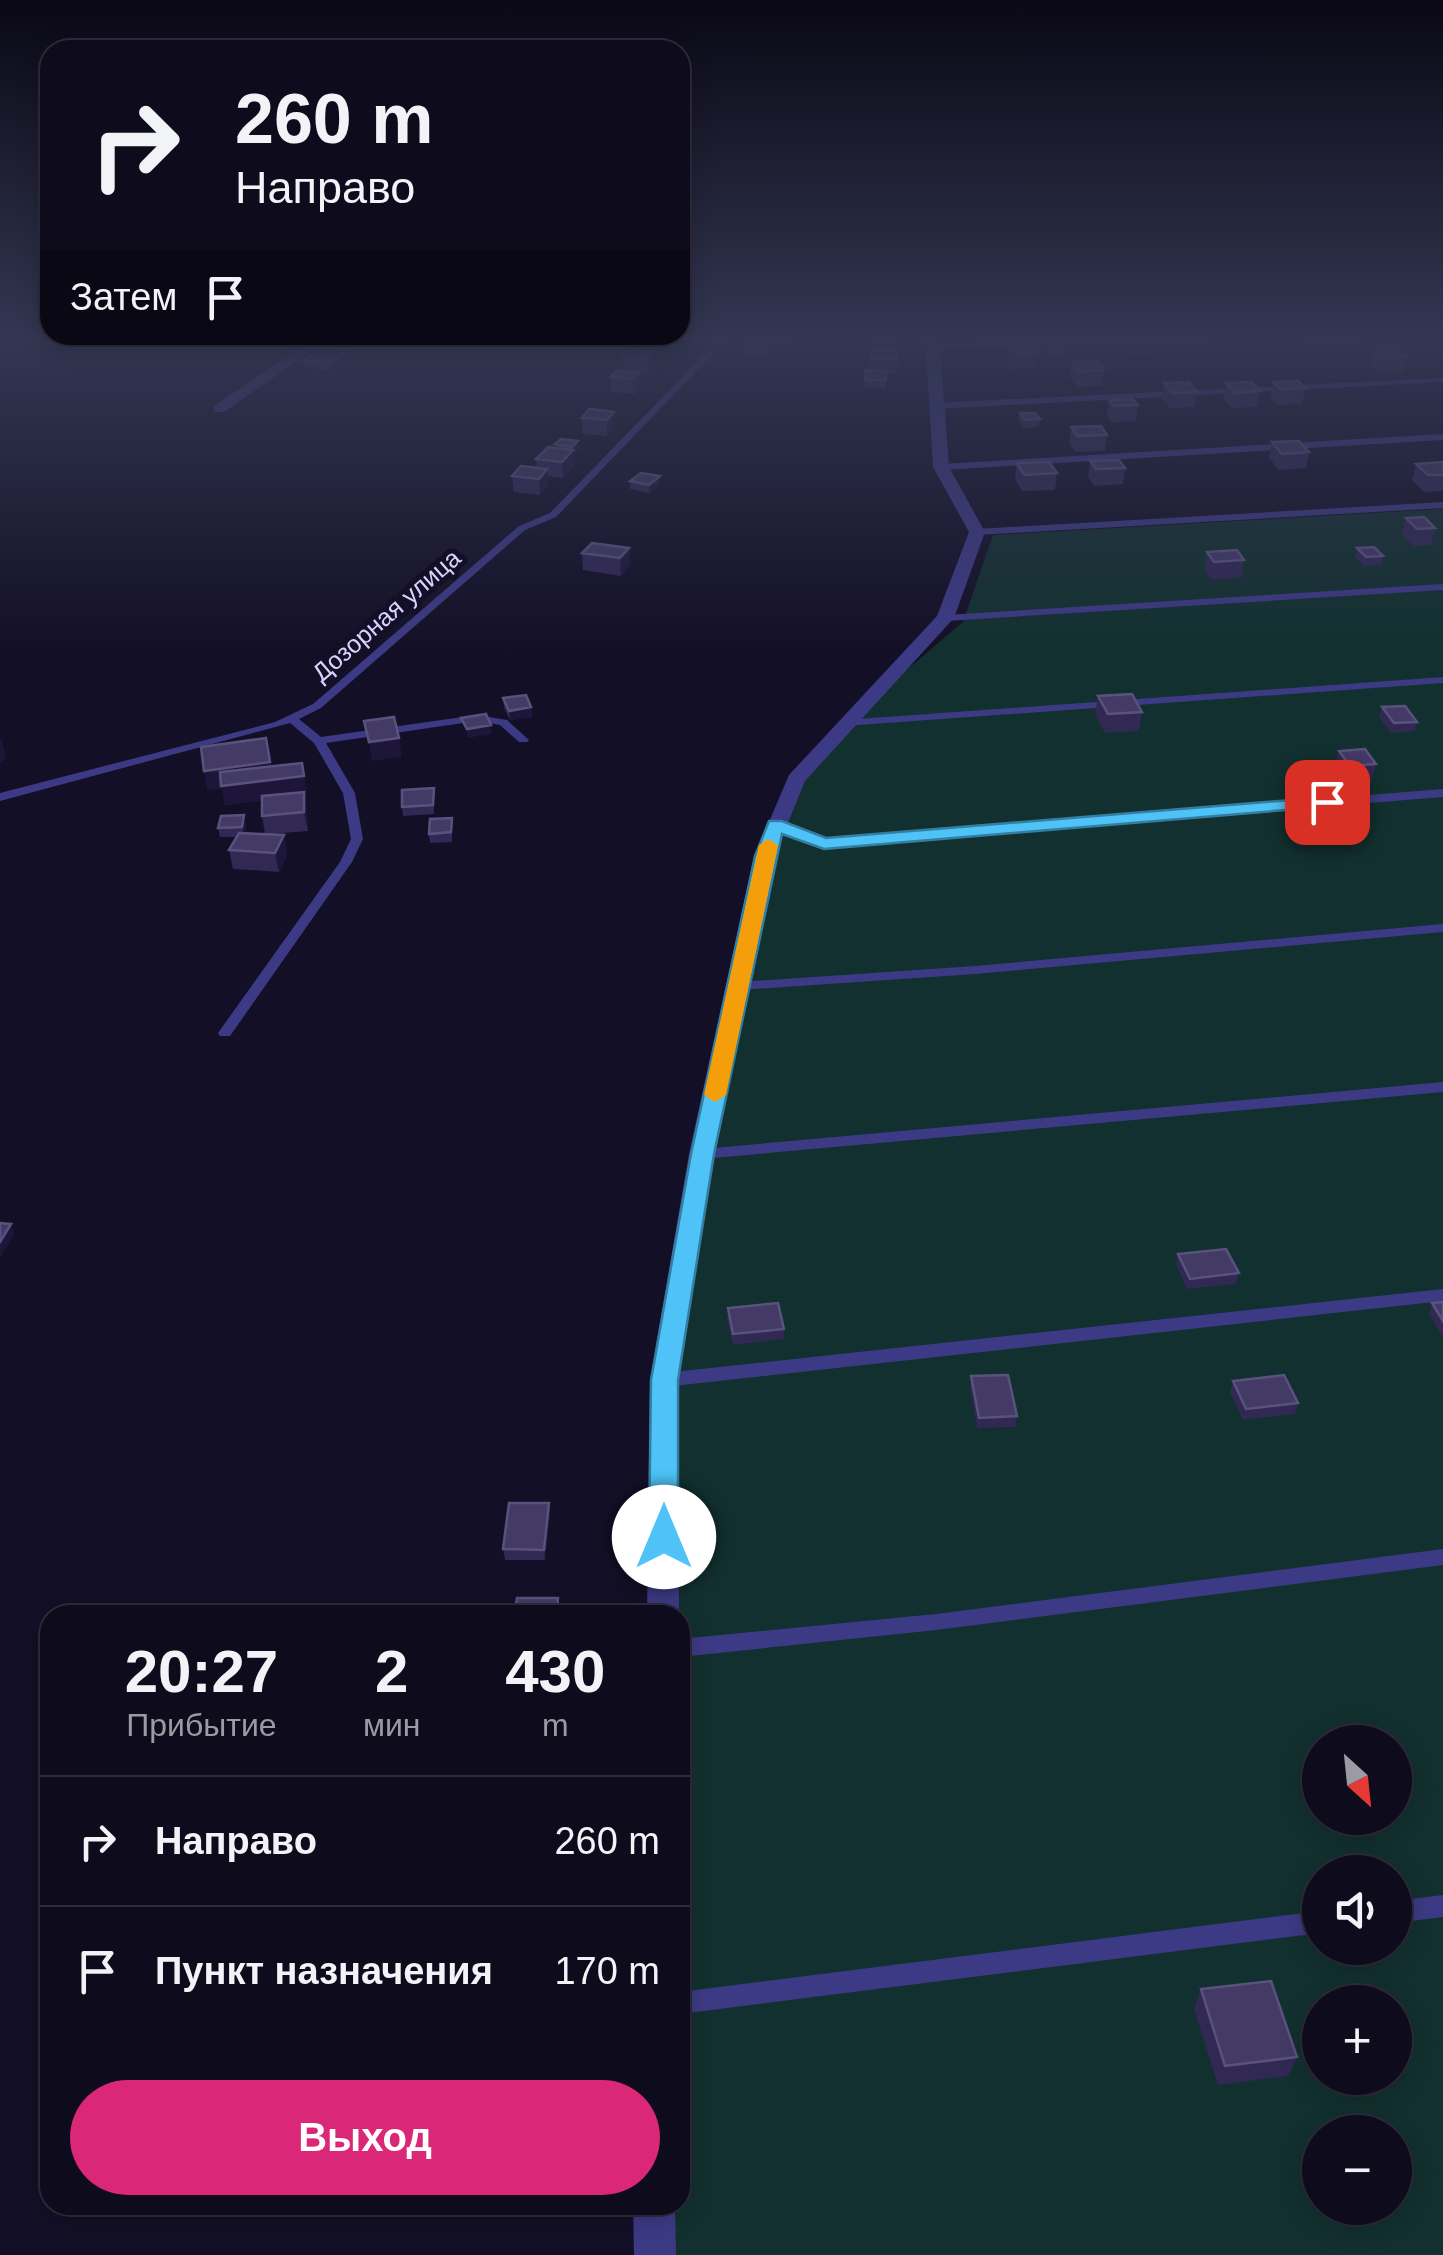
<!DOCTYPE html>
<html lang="ru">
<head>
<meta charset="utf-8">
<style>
	:root { --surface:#0e0b1c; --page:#1c1929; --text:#f1f3f6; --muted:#9b9ba3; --line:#2e2b3b; --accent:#db2777 }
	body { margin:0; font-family:Helvetica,sans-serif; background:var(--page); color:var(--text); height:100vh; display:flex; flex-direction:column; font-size:38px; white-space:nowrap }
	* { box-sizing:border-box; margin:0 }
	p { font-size:32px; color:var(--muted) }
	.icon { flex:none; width:55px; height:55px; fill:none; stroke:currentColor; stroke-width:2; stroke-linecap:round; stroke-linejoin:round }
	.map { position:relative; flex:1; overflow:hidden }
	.panel { position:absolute; left:40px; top:1605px; width:650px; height:610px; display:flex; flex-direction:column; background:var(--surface); border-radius:30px; box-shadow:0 5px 25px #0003,0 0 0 2px var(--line) }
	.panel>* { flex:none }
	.guide { position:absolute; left:40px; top:40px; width:650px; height:305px; border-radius:30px; box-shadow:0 5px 25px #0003,0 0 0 2px var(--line); background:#0e0b1c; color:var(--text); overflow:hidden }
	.needle { width:65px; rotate:153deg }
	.fabs { position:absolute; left:1302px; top:1725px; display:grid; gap:20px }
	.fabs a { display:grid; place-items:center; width:110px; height:110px; border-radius:50%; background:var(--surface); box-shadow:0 5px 25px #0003,0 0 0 2px var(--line); font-size:50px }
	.pin { position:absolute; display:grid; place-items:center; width:85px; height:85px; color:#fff; margin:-42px; border-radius:20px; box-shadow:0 5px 15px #0006 }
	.me { position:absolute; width:110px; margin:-55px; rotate:0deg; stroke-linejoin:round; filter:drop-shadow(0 0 8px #0008) }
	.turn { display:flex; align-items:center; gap:35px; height:210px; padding:0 30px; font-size:45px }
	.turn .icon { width:130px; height:130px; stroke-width:2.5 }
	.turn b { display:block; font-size:70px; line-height:85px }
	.then { display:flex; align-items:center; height:95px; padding:0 30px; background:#0003; gap:20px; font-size:38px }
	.eta { display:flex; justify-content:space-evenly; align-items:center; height:170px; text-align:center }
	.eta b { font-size:60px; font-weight:800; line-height:70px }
	.primary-button { display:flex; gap:20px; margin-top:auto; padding:20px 30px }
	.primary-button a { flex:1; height:115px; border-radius:60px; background:var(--accent); color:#fff; font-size:40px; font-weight:800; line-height:115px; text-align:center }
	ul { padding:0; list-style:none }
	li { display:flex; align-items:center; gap:30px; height:130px; padding:0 30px; border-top:2px solid var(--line) }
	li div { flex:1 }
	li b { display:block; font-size:38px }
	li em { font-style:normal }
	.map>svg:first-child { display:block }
	.green { fill:#12302f; fill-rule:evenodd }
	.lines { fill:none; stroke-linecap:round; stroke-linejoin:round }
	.service { fill:#3d3a85; fill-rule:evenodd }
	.minor { fill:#3d3a85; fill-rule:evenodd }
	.wall { fill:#312854 }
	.shaded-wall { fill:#1d163a }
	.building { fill:#433a66; stroke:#5a527e; stroke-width:2.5 }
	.route { fill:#4fc3f7; stroke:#337fa1; stroke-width:2.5 }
	.slow { fill:#f59e0b }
	.labels { text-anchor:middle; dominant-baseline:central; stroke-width:10; stroke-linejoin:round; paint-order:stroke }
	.far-street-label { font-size:25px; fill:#d9d4ff; stroke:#130f26 }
</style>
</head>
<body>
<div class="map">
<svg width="1443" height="2255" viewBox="0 0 1443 2255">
	<rect width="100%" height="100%" fill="#130f26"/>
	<path class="green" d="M1443 509V2255H655L654 2205H680V1615H663L664 1380 775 825 844 723 963 622 993 535ZM1320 1742H1395V1818H1320ZM1320 1872H1395V1948H1320ZM1320 2002H1395V2078H1320ZM1320 2132H1395V2208H1320Z"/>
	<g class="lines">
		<path class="service" d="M722 336H730L556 517 525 530 321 708 299 719 321 737 477 715 507 720 529 740 527 742H519L500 725 477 721 326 743 355 793 363 839 352 862 230 1036H220L218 1033 340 862 351 839 343 793 314 743 290 723 0 801V793L275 722 313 704 519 526 550 513Z
			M1161 336H1221L1217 338 933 350 929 348 933 346Z
			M1443 378V382L934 409 930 406 934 403Z
			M1443 434V440L941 470 936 467 941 464Z
			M1443 502V508L977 535 972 532 977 529Z
			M1443 584V590L945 621 940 618 945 615Z
			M1443 677V683L844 726 838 723 844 720Z
			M1443 789V797L824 847 769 825 775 821 779 822 825 839Z
			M1443 924V932L975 974 738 990 731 986 738 982 975 966Z
			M1443 1082V1092L702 1159 694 1154 702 1149Z
			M1443 1289V1301L664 1387 658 1385 655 1380 658 1375 664 1373Z
			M1443 1549V1565L936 1630 680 1657V1639L936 1614Z
			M1443 1895V1917L1395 1923V1901Z
			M1320 1911V1933L680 2014V1992Z"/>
		<path class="minor" d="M317 336H333L224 412H214V406Z
			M915 336H929L940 348 949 467 985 532 954 618 805 781 774 857 715 1154 678 1380 679 1615H647L650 1380 689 1154 754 857 789 775 937 616 969 532 933 467 926 349Z
			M633 2205H675L676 2255H634Z"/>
	</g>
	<path class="wall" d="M754 336H793V340L786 348 771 347V352L766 358 746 357V349L754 343Z
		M840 336H858L857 340H840Z
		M871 336H891V342H871Z
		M1125 336H1151L1153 339 1151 354 1131 355 1124 346Z
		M1305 336H1331L1329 348H1314L1305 340Z
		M1332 336H1359L1357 344 1340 345 1332 338Z
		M1173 338 1199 343 1198 351 1177 352 1172 346Z
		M1049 344 1068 349 1067 356 1053 357 1048 351Z
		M1009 349 1038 353 1036 368 1011 369 1007 364Z
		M1372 349 1407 357 1404 372 1379 373 1369 364Z
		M347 350 348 358 330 371 304 368 303 361Z
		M870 350 898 359 897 374H886V388L865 387V370H870Z
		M653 351V366L647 374 639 373 640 388 634 394 611 392V377L623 371V357Z
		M1072 362 1104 370 1102 386 1077 387 1070 377Z
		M1273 382 1305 388 1302 404 1277 405 1270 397Z
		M1164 383 1197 392 1195 407 1169 408 1161 398Z
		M1226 383 1260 391 1257 407 1232 408 1223 398Z
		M1109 400 1138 405 1136 421 1112 422 1107 416Z
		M614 412V428L607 436 582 434V418Z
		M1020 413 1040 419 1039 427 1024 428 1019 421Z
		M1071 427 1107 435 1105 451 1075 452 1069 443Z
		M578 441 579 449 573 455 574 466 563 478 547 476 548 485 540 495 514 492 512 476 537 468 536 459 555 448V444Z
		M1272 442 1309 452 1306 468 1279 470 1269 458Z
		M1090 461 1125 468 1123 484 1094 486 1088 477Z
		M1443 462V491L1424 492 1412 480 1416 464Z
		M1017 463 1057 473 1055 490 1022 491 1015 479Z
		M660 476V484L650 493 630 489V481Z
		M1406 518 1435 528 1431 545 1413 546 1402 535Z
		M629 548 630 565 621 576 583 570 582 553Z
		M1357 548 1383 556 1381 564 1364 566 1355 557Z
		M1207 552 1244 560 1241 578 1211 579 1204 569Z
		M1098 696 1142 712 1139 731 1105 733 1095 715Z
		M503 698 531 707 532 717 510 720 504 708Z
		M1382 707 1417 722 1415 731 1391 733 1379 717Z
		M266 738 271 766 307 795 305 796 307 811 308 831 270 834 284 835 287 855 279 872 233 869 229 850 236 837H220L218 828 246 825 245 833 265 834 262 816V800L225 805 222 788 207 790Z
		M1339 751 1376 764 1371 783 1345 785 1334 770Z
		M434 788V814L403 816 402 807Z
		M452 818V842L430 843 429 834Z
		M1178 1254 1239 1273 1236 1284 1187 1289 1176 1264Z
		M1443 1302V1338L1429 1314 1432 1303Z
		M728 1308 784 1329V1339L733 1345 727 1319Z
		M971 1376 1017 1416 1015 1427 977 1428 970 1387Z
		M1233 1381 1298 1403 1295 1414 1243 1420 1230 1392Z
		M549 1503 550 1513 545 1560H505L503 1549Z
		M1201 1989 1297 2057 1288 2076 1218 2085 1194 2009Z"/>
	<path class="shaded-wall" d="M786 336H793V340L786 348Z
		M347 350 348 358 330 371 329 364Z
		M653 351V366L647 374 646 359Z
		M639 373 640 388 634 394 633 379Z
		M614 412V428L607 436V420Z
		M578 441 579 449 573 455 574 466 563 478 562 462 572 450V447Z
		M547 469 548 485 540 495 539 479Z
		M660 476V484L650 493 649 485Z
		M629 548 630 565 621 576 620 558Z
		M531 707 532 717 510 720 509 711Z
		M491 725 492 734 467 738V729Z
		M1 738 6 757 0 763V739Z
		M399 738 402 757 372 761 369 742Z
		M270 762 273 780 302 763 307 795 305 796 307 811 308 831 304 812V796L225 805 222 788 207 790 204 771Z
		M244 815 246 825 244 836 242 827Z
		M284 835 287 855 279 872 275 853Z
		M11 1224 14 1234 0 1258V1242Z
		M549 1503 550 1513 545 1560 544 1550Z"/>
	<path class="building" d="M1129 336H1151L1153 339 1133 340Z
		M1173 338H1194L1199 343 1179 344Z
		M751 343 771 345 766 351 746 349Z
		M1063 343 1068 349 1054 350 1049 344Z
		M321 347 347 350 329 364 303 361Z
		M1034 348 1038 353 1013 354 1009 349Z
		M1397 348 1407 357 1382 358 1372 349Z
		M629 349 653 351 646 359 623 357Z
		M870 350H897L898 359H871Z
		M1097 361 1104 370 1079 372 1072 362Z
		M617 370 639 373 633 379 611 377Z
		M865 370 886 371V380H865Z
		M1298 381 1305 388 1280 389 1273 382Z
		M1189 382 1197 392 1172 393 1164 383Z
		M1251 382 1260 391 1235 393 1226 383Z
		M1133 399 1138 405 1114 406 1109 400Z
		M589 409 614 412 607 420 582 418Z
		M1020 413H1035L1040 419 1025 420Z
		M1101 426 1107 435 1077 436 1071 427Z
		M561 439 578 441 572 447 555 444Z
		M1299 441 1309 452 1282 454 1272 442Z
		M548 447 573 450 562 462 536 459Z
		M1119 460 1125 468 1096 469 1090 461Z
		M1049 462 1057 473 1024 475 1017 463Z
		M1443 462V475H1428L1416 464Z
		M521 466 547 469 539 479 512 476Z
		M641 473 660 476 649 485 630 481Z
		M1424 517 1435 528 1417 529 1406 518Z
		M592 543 629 548 620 558 582 553Z
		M1374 547 1383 556 1366 557 1357 548Z
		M1237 550 1244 560 1214 562 1207 552Z
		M1132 694 1142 712 1108 714 1098 696Z
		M526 695 531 707 509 711 503 698Z
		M1405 706 1417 722 1394 723 1382 707Z
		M486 714 491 725 467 729 461 718Z
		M394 717 399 738 369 742 364 721Z
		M266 738 270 762 204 771 201 747Z
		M1365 749 1376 764 1350 766 1339 751Z
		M302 763 304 776 221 786 220 772Z
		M434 788 433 805 402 807V790Z
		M304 792V812L262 816V796Z
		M244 815 242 827 218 828 221 816Z
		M452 818 451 832 429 834 430 819Z
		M239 833 284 835 275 853 229 850Z
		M0 1223 11 1224 0 1242Z
		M1226 1249 1239 1273 1190 1279 1178 1254Z
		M1443 1302V1321L1432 1303Z
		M778 1303 784 1329 733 1334 728 1308Z
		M1008 1375 1017 1416 979 1418 971 1376Z
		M1284 1375 1298 1403 1246 1409 1233 1381Z
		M509 1503H549L544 1550 503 1549Z
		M517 1598H558L557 1615H514Z
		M1271 1981 1297 2057 1225 2066 1201 1989Z"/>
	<linearGradient id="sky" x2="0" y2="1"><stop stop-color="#0a0815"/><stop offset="0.52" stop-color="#333752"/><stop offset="1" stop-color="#333752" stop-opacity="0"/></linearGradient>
	<rect width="1443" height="652" fill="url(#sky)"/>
	<path class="route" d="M1327 797 1333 798V806L824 849 782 834 714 1154 678 1380V1537L674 1545 664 1548 653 1545 649 1537 651 1380 691 1154 755 856 769 821H782L826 838Z"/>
	<path class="slow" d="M768 839 778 845 726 1095 715 1102 704 1095 759 845Z"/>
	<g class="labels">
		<g class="far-street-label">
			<text transform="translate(386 615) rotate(-41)">Дозорная улица</text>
		</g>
	</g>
</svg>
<div class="fabs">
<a><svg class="needle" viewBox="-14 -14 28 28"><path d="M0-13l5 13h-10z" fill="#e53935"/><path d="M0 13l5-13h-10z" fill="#9b9ba3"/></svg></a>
<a><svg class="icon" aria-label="sound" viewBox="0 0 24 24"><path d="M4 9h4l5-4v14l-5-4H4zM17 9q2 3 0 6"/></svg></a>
<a>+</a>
<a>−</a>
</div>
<div class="pin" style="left:1327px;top:802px;background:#d93025"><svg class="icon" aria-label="arrive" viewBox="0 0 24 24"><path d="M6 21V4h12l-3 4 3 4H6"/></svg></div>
<svg class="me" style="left:664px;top:1537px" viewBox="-20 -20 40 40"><circle r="19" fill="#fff"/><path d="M0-13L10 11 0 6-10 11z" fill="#4fc3f7"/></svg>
<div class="guide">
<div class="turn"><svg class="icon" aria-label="right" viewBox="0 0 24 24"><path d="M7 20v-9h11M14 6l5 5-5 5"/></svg><div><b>260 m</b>Направо</div></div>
<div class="then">Затем<svg class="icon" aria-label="arrive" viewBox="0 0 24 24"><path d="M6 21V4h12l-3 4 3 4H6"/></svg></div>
</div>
<section class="panel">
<div class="eta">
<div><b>20:27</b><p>Прибытие</p></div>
<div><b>2</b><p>мин</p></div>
<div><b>430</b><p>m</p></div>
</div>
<ul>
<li><svg class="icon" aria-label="right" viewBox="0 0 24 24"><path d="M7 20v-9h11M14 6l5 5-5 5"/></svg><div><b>Направо</b></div><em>260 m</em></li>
<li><svg class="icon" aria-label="arrive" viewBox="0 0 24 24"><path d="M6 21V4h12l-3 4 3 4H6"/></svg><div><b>Пункт назначения</b></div><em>170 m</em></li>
</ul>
<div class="primary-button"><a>Выход</a></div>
</section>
</div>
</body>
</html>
